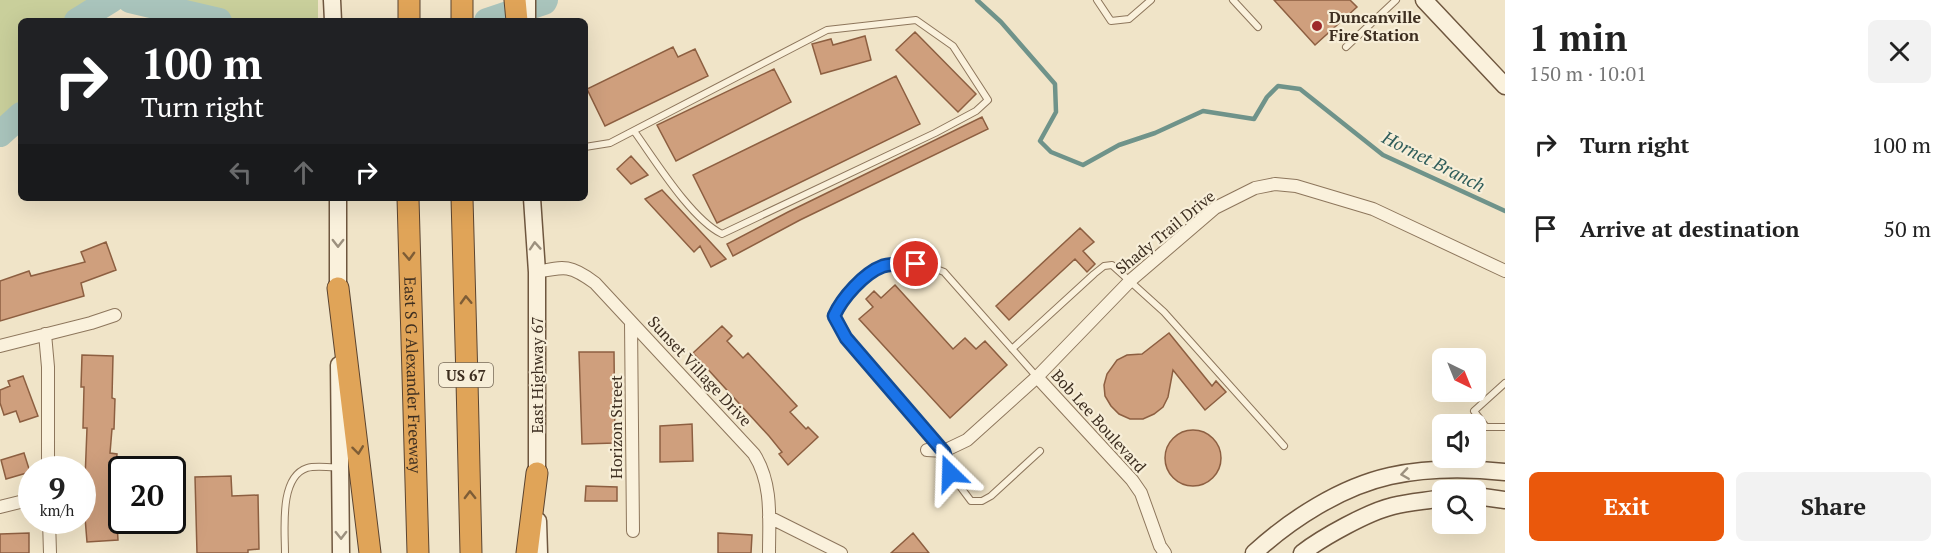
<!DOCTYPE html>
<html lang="en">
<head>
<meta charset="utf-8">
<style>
	:root { --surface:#fff; --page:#f2f2f2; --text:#222; --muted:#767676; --accent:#ea580c }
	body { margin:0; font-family:"PT Serif",serif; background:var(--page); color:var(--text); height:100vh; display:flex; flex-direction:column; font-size:22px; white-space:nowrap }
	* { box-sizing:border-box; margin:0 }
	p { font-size:20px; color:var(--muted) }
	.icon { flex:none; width:33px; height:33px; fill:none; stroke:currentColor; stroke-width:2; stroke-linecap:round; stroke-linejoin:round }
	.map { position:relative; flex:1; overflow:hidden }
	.side { display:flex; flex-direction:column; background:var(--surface); width:450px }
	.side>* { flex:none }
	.guide { position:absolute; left:18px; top:18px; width:570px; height:183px; border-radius:9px; box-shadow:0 6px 24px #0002; background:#202124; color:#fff; overflow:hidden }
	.needle { width:39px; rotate:137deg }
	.controls { position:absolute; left:1432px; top:348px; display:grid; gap:12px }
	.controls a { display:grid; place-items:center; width:54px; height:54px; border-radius:9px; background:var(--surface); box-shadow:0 6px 24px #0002; font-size:30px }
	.speed { position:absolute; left:18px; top:456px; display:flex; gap:12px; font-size:30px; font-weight:700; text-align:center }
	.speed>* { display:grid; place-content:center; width:78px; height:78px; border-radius:50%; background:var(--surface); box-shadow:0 6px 24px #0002; line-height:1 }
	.speed small { font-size:15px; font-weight:400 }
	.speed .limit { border:3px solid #111; border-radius:9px; background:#fff; color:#111 }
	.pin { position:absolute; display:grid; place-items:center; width:51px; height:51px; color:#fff; margin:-26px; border:3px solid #fff; border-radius:50%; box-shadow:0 2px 6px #0007 }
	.me { position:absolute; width:66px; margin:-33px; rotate:338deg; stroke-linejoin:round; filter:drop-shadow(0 0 4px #0008) }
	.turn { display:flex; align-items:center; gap:21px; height:126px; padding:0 24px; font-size:27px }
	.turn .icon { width:78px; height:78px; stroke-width:2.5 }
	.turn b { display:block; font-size:42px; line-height:51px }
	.lanes { display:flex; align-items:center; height:57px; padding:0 24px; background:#0003; justify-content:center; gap:30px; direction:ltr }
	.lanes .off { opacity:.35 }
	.round { display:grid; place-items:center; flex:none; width:63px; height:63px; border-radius:9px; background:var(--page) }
	.overview { display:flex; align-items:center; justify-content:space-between; height:102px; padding:0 24px }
	h1 { font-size:36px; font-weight:800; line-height:45px }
	.cta { display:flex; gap:12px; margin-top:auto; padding:12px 24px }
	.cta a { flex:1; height:69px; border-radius:9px; background:var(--accent); color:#fff; font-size:24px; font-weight:800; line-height:69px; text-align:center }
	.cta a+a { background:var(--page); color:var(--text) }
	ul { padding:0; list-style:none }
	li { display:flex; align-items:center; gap:18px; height:84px; padding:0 24px }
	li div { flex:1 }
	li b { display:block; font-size:22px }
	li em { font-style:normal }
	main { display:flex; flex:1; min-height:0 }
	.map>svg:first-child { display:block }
	.green { fill:#c9cf9b }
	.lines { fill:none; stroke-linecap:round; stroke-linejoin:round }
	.stream { stroke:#6f938a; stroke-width:4.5 }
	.river { stroke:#a9c4bc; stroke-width:26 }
	.building { fill:#cf9f7d; stroke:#8d5f41; stroke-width:1.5 }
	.lane-casing { stroke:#8d765c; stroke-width:8 }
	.street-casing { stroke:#8d765c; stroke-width:14 }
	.secondary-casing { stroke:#6f573f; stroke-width:19 }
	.highway-casing { stroke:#5b4430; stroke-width:23 }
	.lane { stroke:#faf1dc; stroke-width:6 }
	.street { stroke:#faf1dc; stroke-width:12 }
	.secondary { stroke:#faf1dc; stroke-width:16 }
	.highway { stroke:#e0a458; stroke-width:21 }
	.oneway { stroke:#9c907e }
	.oneway2 { stroke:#7e5d36 }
	.route-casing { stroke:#114b97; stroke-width:15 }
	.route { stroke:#1a73e8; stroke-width:10 }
	.poi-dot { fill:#9e2a2b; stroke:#f7eed8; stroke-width:2 }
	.labels { text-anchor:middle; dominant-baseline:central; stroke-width:4.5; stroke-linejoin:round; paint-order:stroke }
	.shield { fill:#f7eed8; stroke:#756857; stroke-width:1.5 }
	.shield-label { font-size:15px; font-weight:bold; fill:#3d2e20 }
	.poi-label { font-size:16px; font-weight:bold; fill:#3d2e20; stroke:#f7eed8; text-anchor:start }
	.street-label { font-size:16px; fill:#3d2e20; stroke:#f7eed8 }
	.water-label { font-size:18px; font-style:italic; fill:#2f5d5a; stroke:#f7eed8 }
</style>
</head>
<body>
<main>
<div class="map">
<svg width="1505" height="553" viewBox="0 0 1505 553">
	<rect width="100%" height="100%" fill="#f0e4c8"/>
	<path class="green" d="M0 0H104L69 21H21V109L0 129Z
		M141 0H318V21H229Z"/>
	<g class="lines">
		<path class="stream" d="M977 0 1001 22 1055 84 1056 112 1040 141 1051 152 1083 165 1119 145 1155 133 1203 111 1254 119 1267 97 1278 86 1300 89 1383 155 1505 211
			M544 2 550 0"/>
		<path class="river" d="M130 0 219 21
			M77 21 111 0
			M487 21 544 2 545 0
			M0 134 21 115"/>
	</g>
	<path class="building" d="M1274 0H1350L1357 7 1315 45Z
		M915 32 976 94 958 112 896 50Z
		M865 36 871 60 821 74 812 44 831 39 833 45Z
		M673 47 678 57 695 49 708 76 605 126 587 89Z
		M774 69 791 102 676 161 657 125Z
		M896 76 920 124 717 223 693 175Z
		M982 117 988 129 800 220 733 256 727 244 788 212Z
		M631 156 648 175 631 184 617 169Z
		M662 190 700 231 726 259 711 267 700 246 694 252 645 199Z
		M1080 228 1094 242 1083 251 1095 264 1087 272 1075 259 1009 320 996 306Z
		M106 242 116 270 81 283 84 296 0 321V281L29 271 31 276 85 262 81 252Z
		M895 285 953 349 965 338 976 349 985 341 1007 365 950 418 859 319 873 307 866 299 874 291 881 298Z
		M722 326 732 336 727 341 743 358 748 353 797 406 790 412 806 429 808 427 818 437 788 465 779 454 782 452 769 436 693 353Z
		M1169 333 1212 386 1216 381 1226 392 1205 410 1173 370 1168 397 1163 407 1154 414 1143 419H1130L1119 414 1111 406 1105 396 1104 385 1107 374 1117 360 1127 355 1142 354Z
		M579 352H614L615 443 582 444Z
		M82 355 113 356 112 398 115 399 114 429H112L110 453 117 454 115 478H117V490H115L118 540 87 542 84 505 87 428H83L84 387H81Z
		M23 376 38 416 20 422 16 411 4 415 0 403V390L10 386 8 381Z
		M692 424 693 461 660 462V426Z
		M1165 458a28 28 0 1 1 56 0a28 28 0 1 1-56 0Z
		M24 453 30 472 6 479 1 460Z
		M231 476 232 496 258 495 259 549 248 550V553H197L195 477Z
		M586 486 617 487V501H585Z
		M29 533V553H0V534Z
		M718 533 752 535 751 553H718Z
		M913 533 929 553H891Z"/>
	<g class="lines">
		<defs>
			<path id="lane" d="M1097 0 1111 21 1129 19 1151 0
				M1233 0 1258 27
				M1346 47 1396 0
				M585 147 610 143 827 30 916 20 953 46 988 100 976 111 935 133 722 234C691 219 655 160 634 131
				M1012 349 1094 274 1104 266 1112 265 1164 312 1284 446
				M1037 377 944 272C910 257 883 260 857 286 847 296 839 303 834 316L846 338 944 451 950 473 971 501H982L991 496 1040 451
				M1505 383 1474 411 1486 427H1505
				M285 553C285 530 279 477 307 468 316 465 330 468 339 467"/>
			<path id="street" d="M537 272C565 266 571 265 595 283L754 454C773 484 769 519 769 553
				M631 322 633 531
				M45 334 48 367V470
				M0 346 91 323 115 315
				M1037 377 1132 480 1141 493 1160 546 1165 553
				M927 450 944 451 967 440 1037 377 1131 280 1215 208 1255 188 1275 184 1296 186 1373 209 1505 271
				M0 507 32 499
				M769 517 841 553
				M49 520 50 553"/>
			<path id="secondary" d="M332 0 333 21
				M1424 0 1505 86
				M527 21V0
				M338 198V300
				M532 198 537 272V483
				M339 365 341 553
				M1476 496 1505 500
				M538 521 539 553
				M1254 553C1291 519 1341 487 1390 476 1427 468 1468 468 1505 472
				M1302 553C1323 537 1368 512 1393 506 1409 502 1426 501 1443 498"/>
			<g id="highway">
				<path d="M515 0 517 21"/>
				<path d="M409 21V0"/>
				<path d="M462 21V0"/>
				<path id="s1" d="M408 198 418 553"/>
				<path d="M462 198C466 316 468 435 471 553"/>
				<path d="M338 288 370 553"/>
				<path d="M527 553 537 473"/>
			</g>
		</defs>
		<use href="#lane" class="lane-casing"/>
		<use href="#street" class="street-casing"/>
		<use href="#secondary" class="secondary-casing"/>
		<use href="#highway" class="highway-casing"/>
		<use href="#lane" class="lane"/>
		<use href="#street" class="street"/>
		<use href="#secondary" class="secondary"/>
		<use href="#highway" class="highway"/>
	</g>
	<defs><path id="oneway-chevron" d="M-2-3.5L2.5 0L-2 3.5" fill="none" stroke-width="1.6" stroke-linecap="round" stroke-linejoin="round" transform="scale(1.5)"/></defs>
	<g class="oneway">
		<use href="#oneway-chevron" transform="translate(338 243) rotate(90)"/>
		<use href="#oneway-chevron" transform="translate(535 246) rotate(-94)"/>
		<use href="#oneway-chevron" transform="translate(1405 474) rotate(172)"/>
		<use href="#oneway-chevron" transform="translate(341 535) rotate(89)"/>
	</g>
	<g class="oneway2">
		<use href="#oneway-chevron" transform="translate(409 256) rotate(88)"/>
		<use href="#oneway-chevron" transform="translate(466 300) rotate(-92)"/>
		<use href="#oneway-chevron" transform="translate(358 450) rotate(83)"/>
		<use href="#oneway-chevron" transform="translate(470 495) rotate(-91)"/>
	</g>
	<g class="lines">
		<defs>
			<path id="route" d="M916 264C905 264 893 263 883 266 864 273 842 298 834 316L846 338 944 452 950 473"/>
		</defs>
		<use href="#route" class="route-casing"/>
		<use href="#route" class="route"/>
	</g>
	<circle class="poi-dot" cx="1317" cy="26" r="6"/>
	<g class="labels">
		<rect class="shield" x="439" y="363" width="54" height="24" rx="4.5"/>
		<g class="shield-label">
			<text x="466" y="375">US 67</text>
		</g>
		<g class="poi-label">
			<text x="1329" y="17">Duncanville<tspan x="1329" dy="18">Fire Station</tspan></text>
		</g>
		<g class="street-label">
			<text transform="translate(1165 232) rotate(-39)">Shady Trail Drive</text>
			<text transform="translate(700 371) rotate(47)">Sunset Village Drive</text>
			<text transform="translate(537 375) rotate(-90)">East Highway 67</text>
			<text stroke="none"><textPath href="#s1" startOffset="177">East S G Alexander Freeway</textPath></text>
			<text transform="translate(1099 421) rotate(48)">Bob Lee Boulevard</text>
			<text transform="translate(616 427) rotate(-90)">Horizon Street</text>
		</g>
		<g class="water-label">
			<text transform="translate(1434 161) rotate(27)">Hornet Branch</text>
		</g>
	</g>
</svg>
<div class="controls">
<a><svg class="needle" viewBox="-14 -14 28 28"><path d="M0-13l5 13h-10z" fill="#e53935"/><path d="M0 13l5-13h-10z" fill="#767676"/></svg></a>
<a><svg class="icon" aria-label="sound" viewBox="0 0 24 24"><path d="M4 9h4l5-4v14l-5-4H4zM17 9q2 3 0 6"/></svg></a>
<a><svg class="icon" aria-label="search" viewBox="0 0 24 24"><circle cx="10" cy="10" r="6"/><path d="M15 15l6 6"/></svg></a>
</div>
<div class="speed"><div>9<small>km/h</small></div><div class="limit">20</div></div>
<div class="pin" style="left:916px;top:264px;background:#d93025"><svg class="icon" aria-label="arrive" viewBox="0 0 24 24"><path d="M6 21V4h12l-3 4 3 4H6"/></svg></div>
<svg class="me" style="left:950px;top:473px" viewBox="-20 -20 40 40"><path d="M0-17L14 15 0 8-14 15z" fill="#1a73e8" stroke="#fff" stroke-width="4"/></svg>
<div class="guide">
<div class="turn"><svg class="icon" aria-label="right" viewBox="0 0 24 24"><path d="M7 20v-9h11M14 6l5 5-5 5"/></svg><div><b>100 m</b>Turn right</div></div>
<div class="lanes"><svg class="icon off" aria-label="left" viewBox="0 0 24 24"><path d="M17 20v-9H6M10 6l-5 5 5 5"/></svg><svg class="icon off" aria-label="ahead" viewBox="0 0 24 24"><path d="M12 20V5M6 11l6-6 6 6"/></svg><svg class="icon" aria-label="right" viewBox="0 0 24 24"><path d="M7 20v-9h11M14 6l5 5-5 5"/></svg></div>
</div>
</div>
<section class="side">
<div class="overview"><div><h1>1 min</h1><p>150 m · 10:01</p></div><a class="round"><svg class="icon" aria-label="close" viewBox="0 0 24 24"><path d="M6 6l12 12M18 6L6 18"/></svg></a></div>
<ul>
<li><svg class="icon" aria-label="right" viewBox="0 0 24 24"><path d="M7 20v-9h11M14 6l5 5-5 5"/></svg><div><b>Turn right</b></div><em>100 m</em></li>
<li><svg class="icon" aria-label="arrive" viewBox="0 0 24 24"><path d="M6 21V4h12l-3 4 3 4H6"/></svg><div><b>Arrive at destination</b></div><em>50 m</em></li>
</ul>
<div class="cta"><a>Exit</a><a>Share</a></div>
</section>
</main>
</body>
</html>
